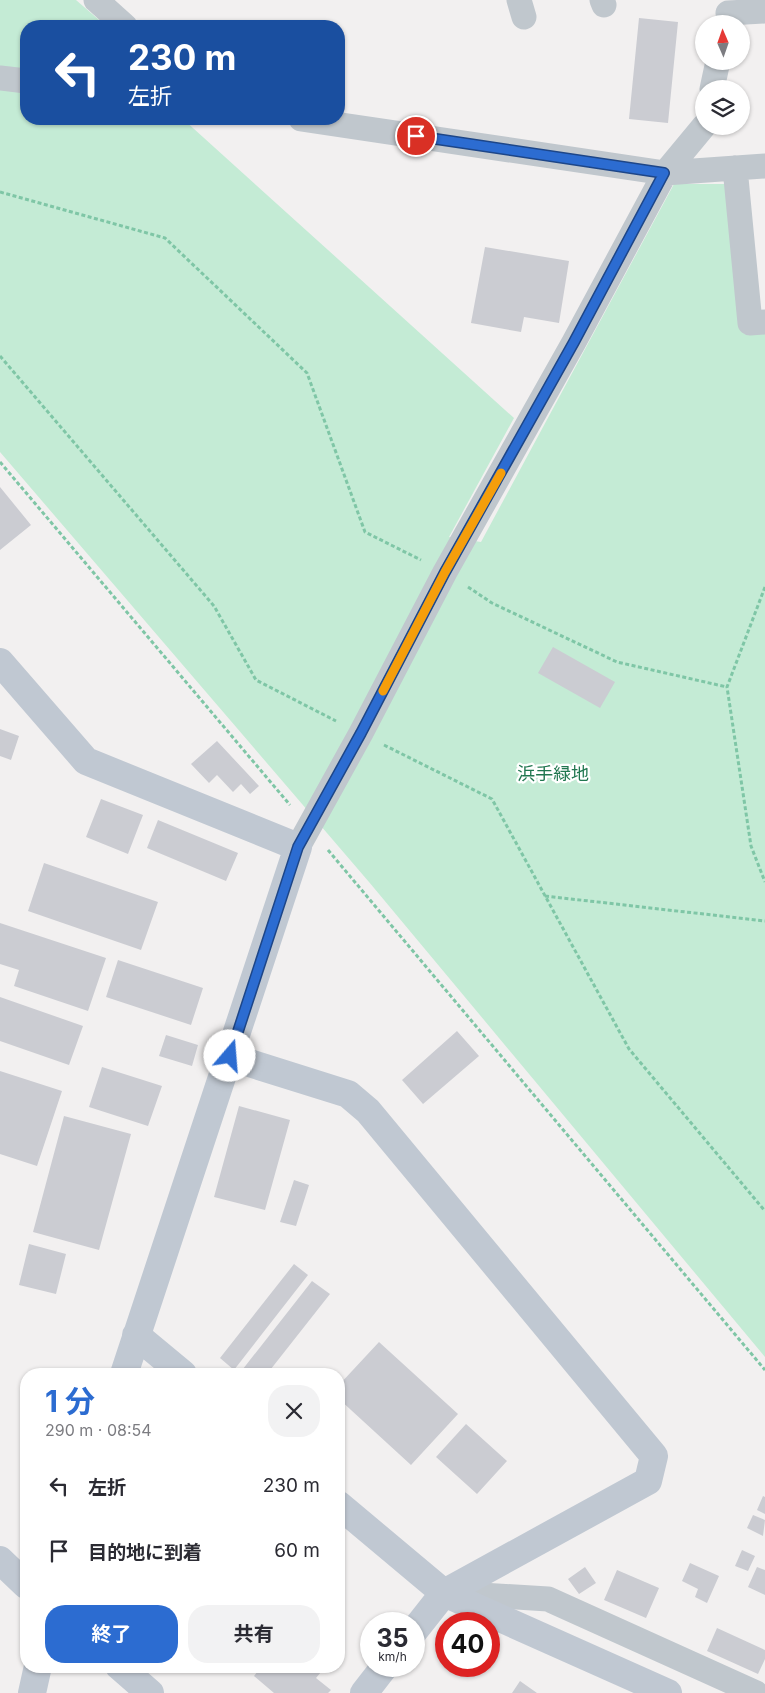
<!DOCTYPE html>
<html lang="ja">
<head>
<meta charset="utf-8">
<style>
	:root { --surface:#fff; --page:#f2f2f3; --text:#2b2b33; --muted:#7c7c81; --accent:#2c6cd1 }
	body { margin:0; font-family:Inter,"Noto Sans JP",sans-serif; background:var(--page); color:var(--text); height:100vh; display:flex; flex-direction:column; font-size:19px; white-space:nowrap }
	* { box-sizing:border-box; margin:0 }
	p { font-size:16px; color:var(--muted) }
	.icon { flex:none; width:28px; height:28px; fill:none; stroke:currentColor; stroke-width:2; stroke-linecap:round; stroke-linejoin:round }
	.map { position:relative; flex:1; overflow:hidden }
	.details { position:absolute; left:20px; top:1368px; width:325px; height:305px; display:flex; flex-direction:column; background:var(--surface); border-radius:20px; box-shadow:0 1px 4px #0004 }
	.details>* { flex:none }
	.hud { position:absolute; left:20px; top:20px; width:325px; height:105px; border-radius:20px; box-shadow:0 1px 4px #0004; background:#1a4fa0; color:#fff; overflow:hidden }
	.needle { width:32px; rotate:358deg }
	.tools { position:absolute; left:695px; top:15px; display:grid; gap:10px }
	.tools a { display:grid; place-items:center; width:55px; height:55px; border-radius:50%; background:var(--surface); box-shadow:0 1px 4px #0004; font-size:25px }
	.speed { position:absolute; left:360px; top:1612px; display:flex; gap:10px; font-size:25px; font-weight:700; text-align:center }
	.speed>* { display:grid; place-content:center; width:65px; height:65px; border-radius:50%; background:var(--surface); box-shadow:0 1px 4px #0004; line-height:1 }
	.speed small { font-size:12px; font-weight:400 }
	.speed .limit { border:8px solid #d22; background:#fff; color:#111 }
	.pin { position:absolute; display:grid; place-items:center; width:42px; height:42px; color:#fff; margin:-21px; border:2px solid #fff; border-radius:50%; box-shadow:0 1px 5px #0007 }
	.me { position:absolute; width:55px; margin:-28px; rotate:18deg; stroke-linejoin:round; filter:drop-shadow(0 0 4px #0008) }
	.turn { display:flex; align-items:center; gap:18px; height:105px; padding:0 25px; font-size:22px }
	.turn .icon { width:65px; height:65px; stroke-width:2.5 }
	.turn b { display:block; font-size:35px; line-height:42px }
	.round { display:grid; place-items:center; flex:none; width:52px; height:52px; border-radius:20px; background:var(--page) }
	.overview { display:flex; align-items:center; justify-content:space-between; height:85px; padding:0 25px }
	h1 { font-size:30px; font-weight:700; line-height:38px; color:var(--accent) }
	.cta { display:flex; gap:10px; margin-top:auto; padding:10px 25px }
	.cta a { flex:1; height:58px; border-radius:20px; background:var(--accent); color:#fff; font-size:20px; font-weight:700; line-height:58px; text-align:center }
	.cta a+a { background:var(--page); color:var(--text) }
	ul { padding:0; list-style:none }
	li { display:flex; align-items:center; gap:15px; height:65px; padding:0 25px }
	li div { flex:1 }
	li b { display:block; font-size:19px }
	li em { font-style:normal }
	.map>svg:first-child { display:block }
	.green { fill:#c4ebd5 }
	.building { fill:#cbccd2 }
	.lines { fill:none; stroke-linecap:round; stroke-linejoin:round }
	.path { stroke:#7fc6a6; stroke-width:3; stroke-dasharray:4 2.5; stroke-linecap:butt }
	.street { stroke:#c0c7cd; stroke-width:25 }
	.secondary { stroke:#c0c8d2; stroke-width:28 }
	.route-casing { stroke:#1d4688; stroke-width:12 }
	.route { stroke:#2c6cd1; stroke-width:9 }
	.slow { stroke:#f59e0b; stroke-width:9 }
	.labels { text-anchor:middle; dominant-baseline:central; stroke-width:4.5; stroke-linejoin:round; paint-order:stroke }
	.park-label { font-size:18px; fill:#217750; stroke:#fff }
</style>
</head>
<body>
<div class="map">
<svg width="765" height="1693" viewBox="0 0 765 1693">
	<rect width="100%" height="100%" fill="#f2f0f0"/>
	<path class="green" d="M0 0H76L106 26H26V119H183L514 418 449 537 481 542 674 184H727L744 334 765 333V1357L369 882 0 452Z"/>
	<path class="building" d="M639 18 678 22 668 123 629 119Z
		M485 247 569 261 559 323 524 317 521 332 471 323Z
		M0 487 31 525 0 550Z
		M553 647 615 682 600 708 538 673Z
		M0 729 19 736 11 760 0 756Z
		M217 741 259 786 250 794 241 784 233 792 217 775 209 783 191 764Z
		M101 799 143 815 128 854 86 837Z
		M158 820 238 853 226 881 147 848Z
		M44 863 158 902 141 950 28 911Z
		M0 923 106 958 88 1011 14 986 19 970 0 964Z
		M118 960 203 988 191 1025 106 997Z
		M0 997 83 1026 69 1065 0 1041Z
		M457 1031 479 1056 423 1104 402 1080Z
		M166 1035 198 1045 192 1066 159 1056Z
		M102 1067 162 1086 148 1126 89 1107Z
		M0 1071 62 1091 37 1166 0 1154Z
		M239 1106 290 1120 265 1210 214 1197Z
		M64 1116 131 1134 99 1250 33 1232Z
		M294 1180 309 1185 296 1226 280 1222Z
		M29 1244 66 1254 56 1294 19 1285Z
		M294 1264 308 1275 234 1370 220 1358Z
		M312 1281 330 1294 267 1374H239Z
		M379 1342 458 1414 411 1465 339 1399V1385Z
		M466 1424 507 1461 477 1494 436 1457Z
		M763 1496 765 1497V1514L757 1510Z
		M753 1515 765 1520 763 1536 747 1528Z
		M742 1550 755 1556 748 1571 735 1566Z
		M690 1563 719 1576 707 1603 695 1597 698 1589 682 1581Z
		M585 1567 596 1583 579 1594 568 1579Z
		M757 1567 765 1570V1595L748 1587Z
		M617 1570 659 1588 646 1618 604 1600Z
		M717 1628 765 1650V1659L758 1674 707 1651Z
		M262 1666H326L316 1678 331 1690 328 1693H274L254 1676Z
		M520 1681 537 1693H512Z"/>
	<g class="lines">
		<path class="path" d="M0 192 165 238 307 373 365 532 421 560
			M0 356 214 606 256 680 336 721
			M0 462 290 805
			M468 587 492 603 617 662 727 687
			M765 587 727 687 751 846 765 882
			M384 745 492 799 629 1049 765 1211
			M328 850 765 1370
			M545 896 765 921"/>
		<path class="street" d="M96 0 125 26
			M519 0 524 17
			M602 0 604 5
			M728 13 765 11
			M0 78 26 81
			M712 89 718 61
			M301 119 665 173 765 166
			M735 168 750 323 765 322
			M298 847 361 733 445 572 574 342 665 173 704 126
			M449 1593 548 1599 756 1693"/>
		<path class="secondary" d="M0 662 86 761 298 847 124 1374
			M230 1057 348 1094 368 1111 654 1456 648 1481 444 1593 414 1631
			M136 1335 183 1374
			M339 1505 444 1593 668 1693
			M0 1560 26 1585
			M119 1666 150 1693
			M32 1693 38 1666
			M364 1693 385 1666"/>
	</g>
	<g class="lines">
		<defs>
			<path id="route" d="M230 1056 298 847 361 733 445 572 574 342 664 173 416 136"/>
		</defs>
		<use href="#route" class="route-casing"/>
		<use href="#route" class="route"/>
		<path class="slow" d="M383 691 445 572 501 473"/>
	</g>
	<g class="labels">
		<g class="park-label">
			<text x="553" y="773">浜手緑地</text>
		</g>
	</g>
</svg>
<div class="tools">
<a><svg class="needle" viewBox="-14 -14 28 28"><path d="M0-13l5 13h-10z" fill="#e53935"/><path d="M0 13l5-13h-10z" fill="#7c7c81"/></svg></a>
<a><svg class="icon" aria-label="layers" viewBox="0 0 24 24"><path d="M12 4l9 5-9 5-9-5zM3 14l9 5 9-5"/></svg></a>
</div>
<div class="speed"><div>35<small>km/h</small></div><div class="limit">40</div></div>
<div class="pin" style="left:416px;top:136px;background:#d93025"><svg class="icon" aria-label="arrive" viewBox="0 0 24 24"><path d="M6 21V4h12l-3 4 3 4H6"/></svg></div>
<svg class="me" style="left:230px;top:1056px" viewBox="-20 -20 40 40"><circle r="19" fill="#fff"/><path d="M0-13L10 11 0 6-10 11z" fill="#2c6cd1"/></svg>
<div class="hud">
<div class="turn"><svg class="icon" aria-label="left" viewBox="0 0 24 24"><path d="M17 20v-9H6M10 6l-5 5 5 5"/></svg><div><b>230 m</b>左折</div></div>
</div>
<section class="details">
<div class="overview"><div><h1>1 分</h1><p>290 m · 08:54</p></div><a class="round"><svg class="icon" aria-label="close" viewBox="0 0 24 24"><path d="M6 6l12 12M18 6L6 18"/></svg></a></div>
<ul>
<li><svg class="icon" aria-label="left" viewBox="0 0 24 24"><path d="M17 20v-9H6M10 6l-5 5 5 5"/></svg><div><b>左折</b></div><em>230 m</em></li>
<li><svg class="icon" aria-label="arrive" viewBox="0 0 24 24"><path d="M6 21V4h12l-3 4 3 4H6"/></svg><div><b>目的地に到着</b></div><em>60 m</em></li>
</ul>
<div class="cta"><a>終了</a><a>共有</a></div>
</section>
</div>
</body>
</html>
